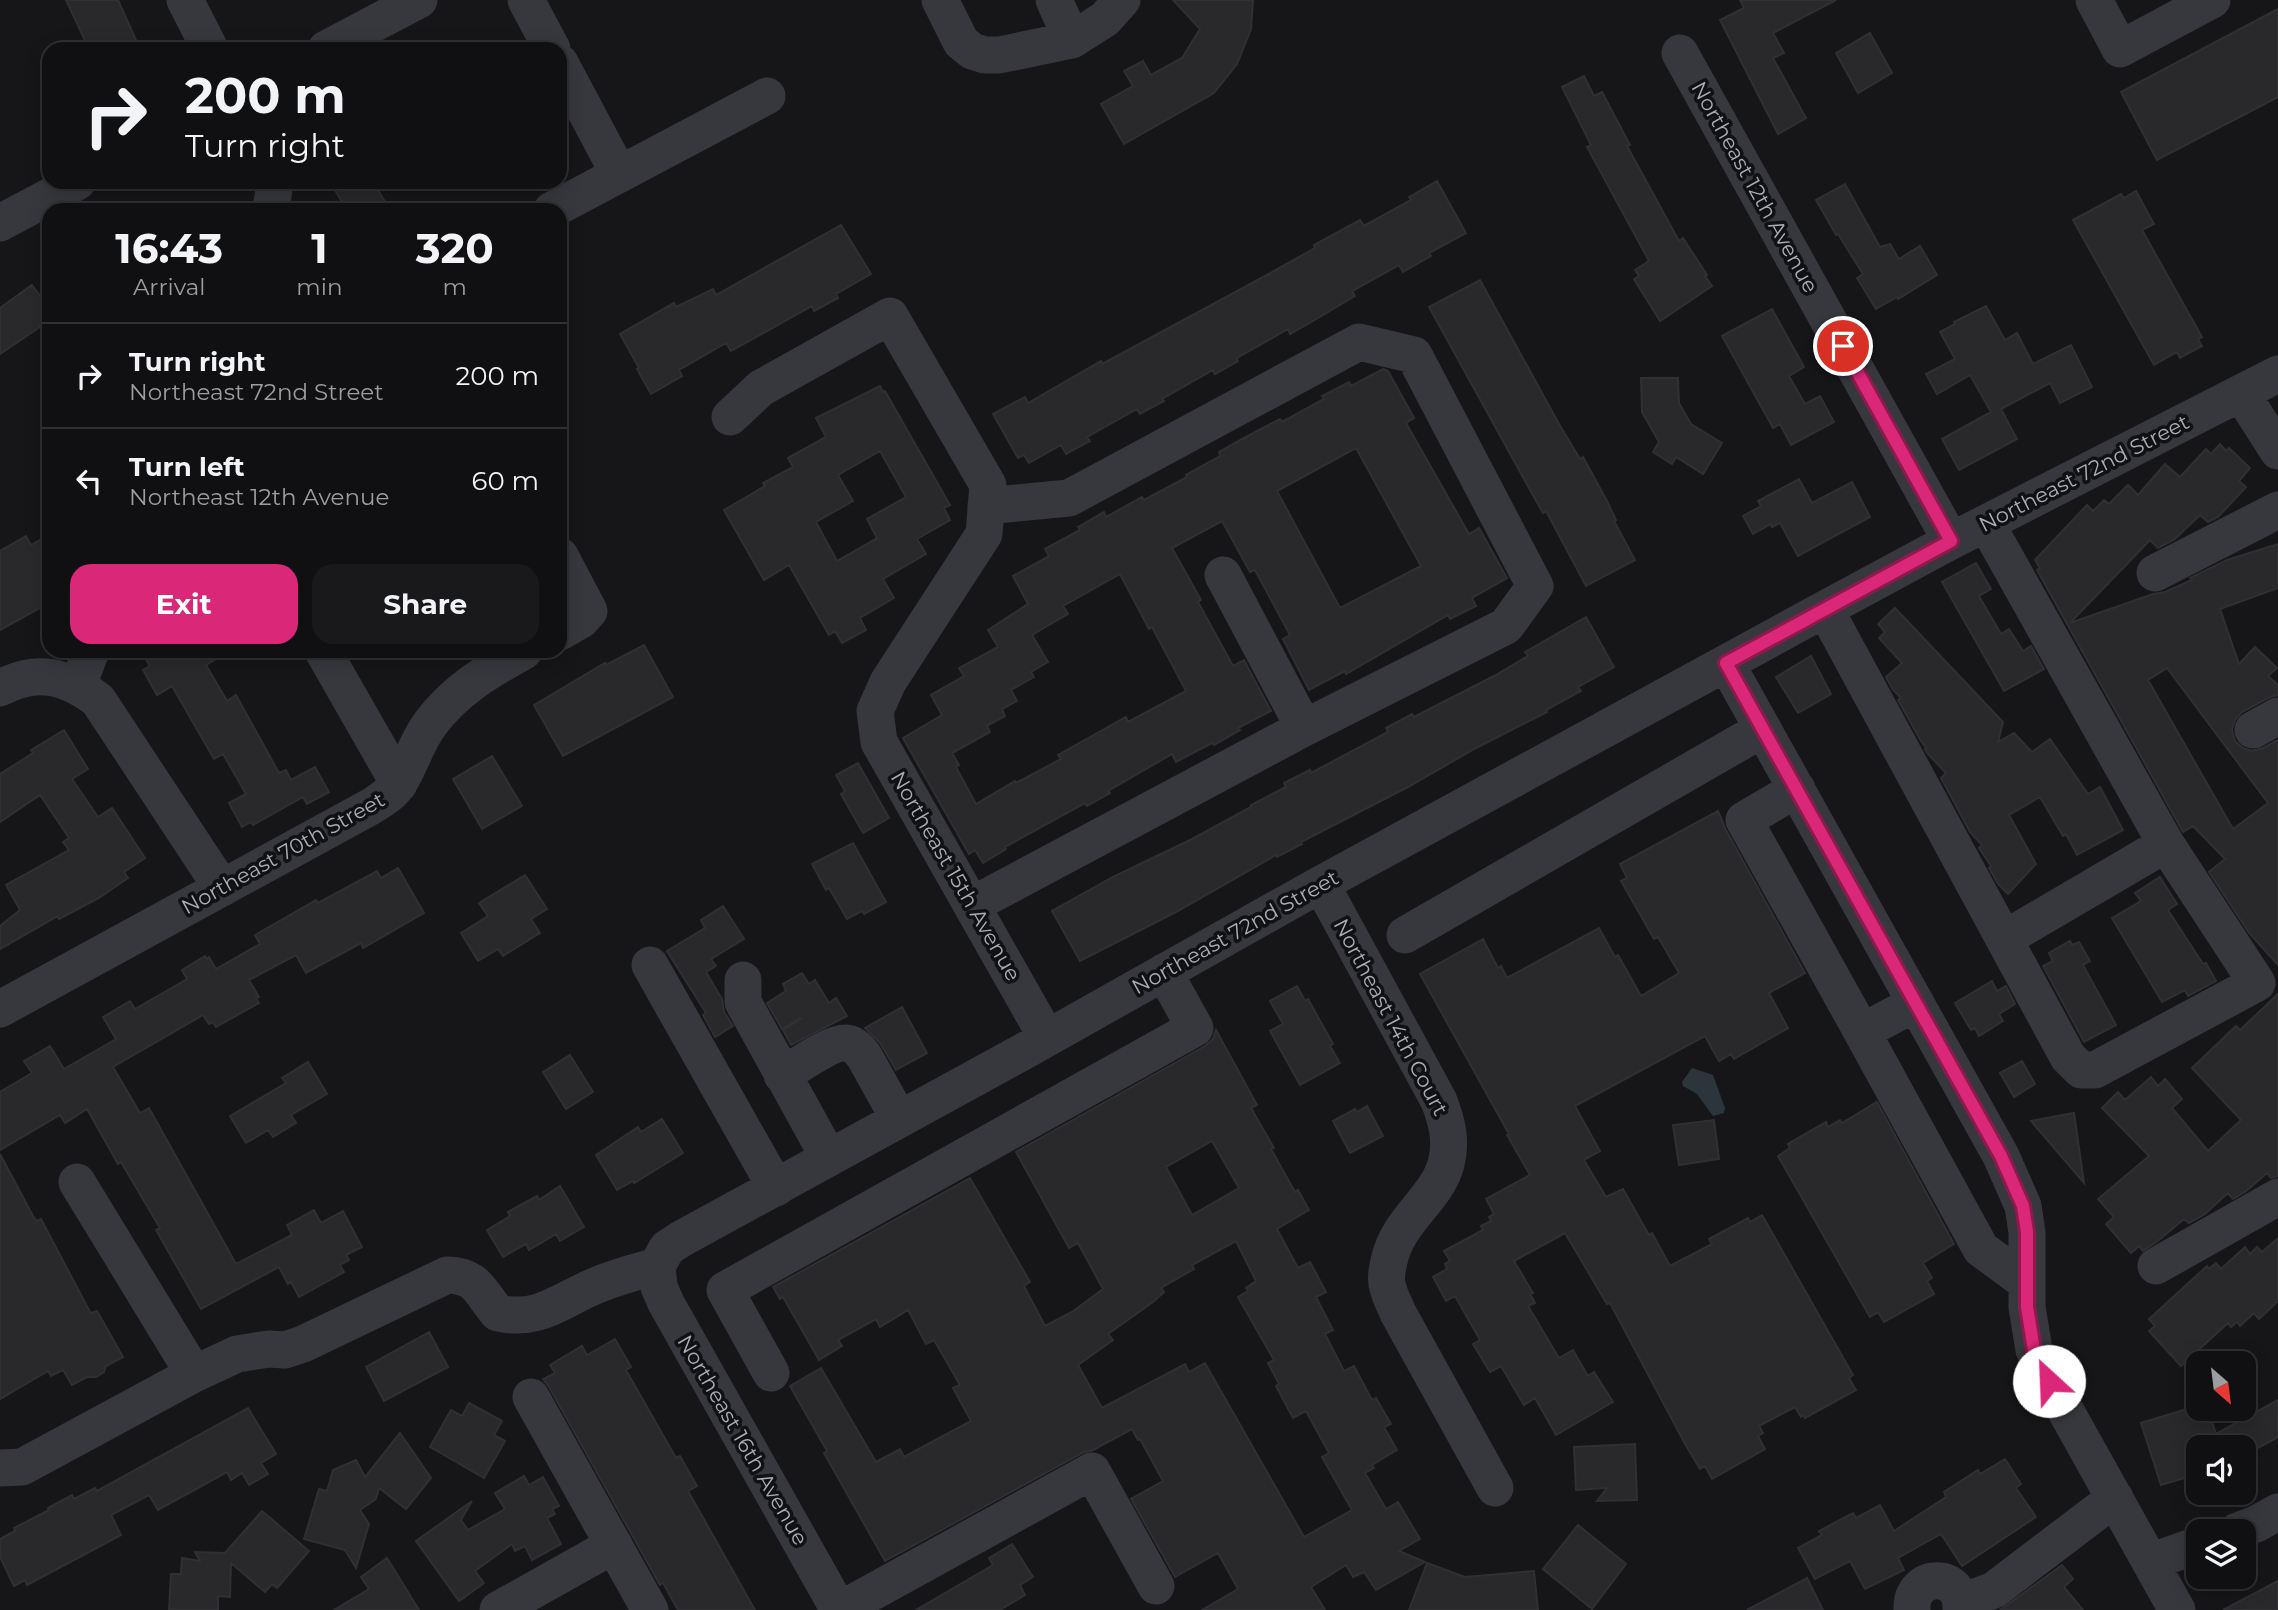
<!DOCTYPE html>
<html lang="en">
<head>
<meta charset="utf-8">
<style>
	:root { --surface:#101012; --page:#19191b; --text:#f1f3f6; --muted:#9c9d9f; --line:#303032; --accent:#db2777 }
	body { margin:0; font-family:Montserrat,sans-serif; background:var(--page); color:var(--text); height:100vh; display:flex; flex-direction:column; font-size:26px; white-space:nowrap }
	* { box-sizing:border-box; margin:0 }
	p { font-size:23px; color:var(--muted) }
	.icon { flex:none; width:38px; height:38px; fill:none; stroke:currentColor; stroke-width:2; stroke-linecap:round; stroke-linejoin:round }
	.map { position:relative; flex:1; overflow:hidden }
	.drawer { position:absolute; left:42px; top:203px; width:525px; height:455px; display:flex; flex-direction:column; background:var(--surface); border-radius:21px; box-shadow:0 4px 18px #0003,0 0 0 2px var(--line) }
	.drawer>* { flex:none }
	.hud { position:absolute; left:42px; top:42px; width:525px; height:147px; border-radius:21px; box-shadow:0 4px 18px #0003,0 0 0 2px var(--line); background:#101012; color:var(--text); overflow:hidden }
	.needle { width:46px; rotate:152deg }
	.tools { position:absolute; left:2186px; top:1351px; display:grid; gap:14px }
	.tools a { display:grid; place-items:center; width:70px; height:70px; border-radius:14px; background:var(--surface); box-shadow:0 4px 18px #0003,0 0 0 2px var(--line); font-size:35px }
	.pin { position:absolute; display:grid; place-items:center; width:60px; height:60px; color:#fff; margin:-30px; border:4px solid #fff; border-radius:50%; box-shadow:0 2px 7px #0007 }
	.me { position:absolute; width:77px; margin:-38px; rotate:335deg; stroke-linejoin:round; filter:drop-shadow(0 0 5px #0008) }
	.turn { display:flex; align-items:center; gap:24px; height:147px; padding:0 28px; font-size:32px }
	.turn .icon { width:91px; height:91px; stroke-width:2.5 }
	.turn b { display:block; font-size:49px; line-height:60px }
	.eta { display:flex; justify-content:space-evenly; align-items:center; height:119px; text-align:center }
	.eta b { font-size:42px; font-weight:700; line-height:49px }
	.primary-button { display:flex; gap:14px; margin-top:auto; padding:14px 28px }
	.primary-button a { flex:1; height:80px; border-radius:21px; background:var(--accent); color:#fff; font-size:28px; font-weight:700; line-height:80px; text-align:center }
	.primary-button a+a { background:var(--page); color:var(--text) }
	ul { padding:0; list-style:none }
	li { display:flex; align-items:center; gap:21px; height:105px; padding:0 28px; border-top:2px solid var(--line) }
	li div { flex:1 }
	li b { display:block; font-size:26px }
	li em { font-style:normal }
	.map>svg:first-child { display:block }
	.water { fill:#2c353c }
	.building { fill:#29292c; stroke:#303034; stroke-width:2; fill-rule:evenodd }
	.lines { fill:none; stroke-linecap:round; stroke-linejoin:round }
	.minor { stroke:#37383d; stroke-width:37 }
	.route-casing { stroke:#8e194d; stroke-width:18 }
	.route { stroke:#db2777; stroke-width:12 }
	.labels { text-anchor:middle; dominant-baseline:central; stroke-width:7; stroke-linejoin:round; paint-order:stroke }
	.street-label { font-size:21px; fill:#a8adb8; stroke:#111113 }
</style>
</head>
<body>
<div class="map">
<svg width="2278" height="1610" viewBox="0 0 2278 1610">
	<rect width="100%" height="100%" fill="#161618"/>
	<path class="water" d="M1692 1068 1713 1075 1725 1108 1724 1113 1713 1116 1697 1094 1683 1086 1682 1082Z"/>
	<path class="building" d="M66 0H118L140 49H89Z
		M1173 0H1253L1251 29 1237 64 1214 93 1124 144 1101 104 1133 86 1124 71 1143 61 1151 75 1182 58 1200 29Z
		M1740 0H1836L1773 33 1784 53 1773 58 1806 118 1778 134 1720 20 1744 8Z
		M2278 9V97L2157 160 2121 92Z
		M1870 33 1892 73 1858 93 1836 53Z
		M1584 76 1594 96 1602 92 1630 145 1627 146 1679 241 1683 238 1685 241 1707 275 1705 276 1712 286 1660 321 1634 279 1639 276 1635 270 1649 261 1587 147 1591 145 1562 87Z
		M1437 181 1466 233 1429 253 1431 256 1403 272 1399 265 1352 291 1355 296 1313 321 1290 334 1288 329 1237 358 1238 361 1215 374 1213 370 1162 399 1164 401 1140 414 1137 409 1087 437 1090 441 1066 454 1061 445 1029 463 1024 455 1018 458 993 414 1025 397 1028 403 1101 361 1102 364 1141 343 1274 271 1315 248 1314 245 1360 220 1364 226 1411 200 1409 197Z
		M330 182H373L390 210H347Z
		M1845 184 1880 247 1890 244 1899 259 1920 246 1937 275 1898 299 1897 297 1876 309 1857 278 1863 274 1838 234 1836 235 1816 200Z
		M2136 191 2154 224 2142 230 2202 337 2198 339 2202 346 2180 358 2177 352 2154 365 2073 220 2121 194 2124 198Z
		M841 225 871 274 836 294 838 298 814 311 812 306 731 351 726 343 679 370 682 376 651 394 637 369 639 368 620 334 674 303 676 307 713 289 716 295Z
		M1480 280 1559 424 1580 459 1583 457 1607 501 1616 520 1614 521 1635 560 1586 586 1546 511 1543 513 1529 488 1429 307Z
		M32 285 49 308V318L39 325 40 327 0 354V308Z
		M1986 306 2005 340 2017 333 2033 364 2071 345 2092 387 2060 403 2050 383 2001 409 2017 439 1959 470 1942 439 1991 412 1970 375 1937 394 1926 374 1955 359 1940 332 1955 324 1954 322Z
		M1772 309 1804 367 1789 376 1805 404 1820 396 1834 422 1791 445 1780 424 1773 428 1722 336Z
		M1383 369 1388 371 1414 418 1406 423 1469 534 1479 528 1507 578 1472 598 1476 606 1450 619 1448 615 1346 674 1345 671 1309 690 1283 639 1290 635 1255 570 1250 572 1222 521 1172 548 1201 600 1198 602 1233 666 1244 660 1271 711 1238 728 1240 730 1214 745 1212 743 1176 762 1172 754 1108 791 1110 793 1087 806 1085 803 1005 847 1006 849 983 863 975 850 969 854 903 738 942 715 931 695 964 676 959 668 998 647 988 630 1028 604 1013 576 1049 556 1045 549 1080 530 1078 527 1104 512 1106 517 1142 497 1144 500 1187 477 1186 475 1220 456 1219 452 1244 438 1280 419 1282 422 1324 399 1322 396 1349 382 1351 386ZM1356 448 1421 566 1340 608 1277 491ZM1120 574 1149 629 1152 627 1186 691 1128 722 1126 717 1058 755 1061 759 1016 783 1015 781 976 804 956 767 959 765 952 753 990 732 987 726 1005 716 1002 709 1017 701 1011 690 1034 677 1031 672 1048 662 1032 635 1068 614 1063 606Z
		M1641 378H1678L1679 403 1691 424 1722 443 1703 474 1676 457 1672 464 1653 452 1659 442 1642 412Z
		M880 386 883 392 885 391 950 505 944 508 950 520 917 539 926 554 883 579 894 598 860 618 866 630 842 643 835 631 829 635 789 565 764 580 724 510 765 486 763 483 793 467 788 458 826 437 816 418ZM880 451 906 497 867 519 877 538 837 561 816 522 853 501 838 475Z
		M2220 444 2226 451 2229 448 2250 468 2239 481 2246 487 2218 517 2208 522 2200 515 2175 539 2158 548 2150 540 2070 623 2153 594 2165 592 2192 580 2190 578 2227 560 2278 544V588L2220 609 2239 664 2255 647 2277 668 2268 676 2278 685V695L2268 698 2242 712 2235 720 2232 730 2235 741 2243 748 2252 751 2263 748 2278 740V965L2249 933 2209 872 2225 859 2193 826 2183 832 2037 570 2040 568 2035 560 2087 505 2093 511 2104 500 2109 504 2128 485 2138 495 2165 464 2180 477 2206 449 2211 454ZM2167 668 2268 803 2233 829 2148 680Z
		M1799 479 1812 503 1852 482 1870 517 1798 556 1780 523 1772 527 1771 524 1753 534 1743 516 1761 506 1758 501Z
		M49 535V603L0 630V551L26 536 31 545Z
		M1976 563 1991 589 1979 596 2001 634 2009 629 2023 651 2031 646 2044 669 2004 691 1942 582Z
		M1895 608 2003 722 1998 742 2014 733 2032 752 2050 739 2088 794 2100 787 2123 830 2077 855 2066 834 2063 836 2040 797 2009 815 2036 864 2008 894 1998 884 1989 868 1991 866 1979 848 1982 845 1970 832 1941 778 1946 773 1927 753 1925 749 1926 748 1921 741 1898 700 1901 698 1893 690 1886 677 1902 663 1879 638 1885 632 1878 624Z
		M1586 617 1614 667 1578 687 1581 691 1546 710 1547 712 1476 748 1408 787 1301 842 1302 844 1277 857 1276 855 1176 912 1080 961 1052 911 1113 877 1192 839 1251 807V805L1286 787 1284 783 1310 770 1311 773 1388 732 1386 728 1412 714 1414 717 1494 676 1528 656 1525 652Z
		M644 645 673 697 563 756 534 705 605 663 606 665Z
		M141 651H230L206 665 227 701 236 695 279 773 286 770 291 780 315 767 329 792 307 804 303 797 253 825 251 822 242 827 229 803 246 794 223 754 214 759 172 686 157 695 143 670 150 666Z
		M1811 656 1831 694 1798 713 1776 677Z
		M64 730 88 769 72 779 98 817 112 808 145 858 124 872 128 878 99 898 59 919 58 916 0 949V926L20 910 6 885 69 850 63 842 69 838 40 795 0 822V774L33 753 31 750Z
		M492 756 522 806 482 829 453 779Z
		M858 763 889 818 863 833 841 794 845 791 836 775Z
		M1718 811 1726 830 1805 973 1769 993 1788 1028 1734 1059 1731 1054 1719 1061 1705 1036 1575 1106 1600 1151 1584 1160 1606 1197 1623 1189 1649 1235 1652 1233 1670 1266 1712 1244 1709 1239 1748 1218 1750 1222 1762 1215 1853 1375 1849 1378 1856 1390 1805 1418 1803 1415 1801 1417 1795 1407 1759 1426 1763 1433 1758 1436 1765 1449 1712 1479 1705 1466 1700 1469 1684 1442 1610 1303 1607 1304 1565 1233 1514 1261 1533 1293 1530 1294 1535 1303 1528 1306 1559 1358 1573 1350 1588 1376 1594 1372 1613 1402 1556 1435 1535 1398 1524 1405 1501 1366 1490 1372 1473 1344 1480 1340 1455 1296 1446 1301 1433 1277 1447 1269 1445 1264 1450 1261 1444 1251 1483 1230 1481 1226 1491 1221 1489 1217 1494 1214 1486 1199 1530 1175 1507 1135 1509 1134 1420 974 1483 939 1498 968 1501 966 1507 978 1599 928 1615 957 1618 955 1641 996 1679 973 1658 937 1654 939 1621 881 1627 878 1620 864Z
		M853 843 886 902 864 914 862 911 847 919 829 888 826 890 812 864Z
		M398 868 424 913 363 948 361 943 306 973 296 955 249 980 259 997 256 998 259 1003 216 1027 213 1022 209 1024 203 1015 113 1067 140 1113 149 1108 236 1264 292 1235 287 1225 314 1210 321 1223 343 1211 362 1247 346 1255 349 1260 340 1265 344 1272 299 1297 291 1282 288 1284 279 1267 201 1309 156 1230 160 1228 121 1162 118 1164 87 1109 65 1123 60 1115 0 1150V1092L32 1073 24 1061 50 1046 64 1069 116 1039 103 1017 130 1001 135 1009 187 979 182 970 205 956 207 959 209 957 216 969 260 944 255 935 316 900 318 903 377 871 381 878Z
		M525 875 547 909 531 919 540 933 503 956 498 949 478 961 461 933 488 916 479 903Z
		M2160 877 2177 904 2168 910 2203 964 2206 963 2216 981 2188 996 2185 990 2162 1002 2112 918 2141 901 2135 893Z
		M723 906 744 939 711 959 716 966 706 972 722 999 724 1012 733 1026 715 1037 703 1015 706 1013 667 951 705 928 701 920Z
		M2070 941 2072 945 2079 942 2090 961 2083 965 2116 1025 2084 1042 2043 966 2053 961 2049 953Z
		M802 973 809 984 815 980 829 1003 836 998 847 1016 791 1045 783 1030 801 1019 800 1018 782 1029 767 1003 786 991 783 984Z
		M1992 981 1997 991 2006 986 2015 1004 1999 1014 2003 1021 1979 1036 1975 1028 1971 1030 1955 1003Z
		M1297 986 1305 1001 1308 999 1333 1044 1330 1046 1340 1063 1300 1085 1270 1031 1283 1024 1270 1001Z
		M2278 994V1176L2271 1178 2267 1173 2245 1192 2233 1199 2228 1193 2205 1214 2189 1223 2184 1219 2159 1240 2143 1251 2139 1246 2131 1253 2106 1224 2114 1217 2098 1199 2149 1156 2102 1108 2118 1092 2125 1100 2151 1077 2158 1086 2165 1079 2182 1099 2172 1108 2208 1151 2241 1120 2192 1068 2236 1026 2240 1030Z
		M902 1007 927 1053 896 1070 880 1043 865 1028Z
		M1216 1030 1257 1105 1251 1108 1274 1148 1271 1149 1295 1192 1298 1190 1309 1210 1277 1229 1298 1268 1310 1262 1326 1292 1316 1297 1333 1330 1325 1334 1344 1371 1354 1366 1372 1400 1376 1398 1391 1424 1384 1427 1397 1450 1372 1465 1374 1468 1365 1473 1386 1509 1398 1502 1420 1539 1399 1551 1425 1562 1376 1590 1364 1572 1353 1577 1346 1565 1311 1587 1325 1610H1202L1238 1589 1218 1553 1175 1577 1131 1499 1163 1481 1140 1439 1138 1440 1132 1429 1093 1450 1082 1453 885 1561 824 1453 827 1451 790 1386 821 1368 876 1462 900 1449 904 1457 971 1421 953 1388 960 1385 934 1340 926 1344 908 1310 880 1327 876 1319 838 1340 842 1346 819 1360 783 1297 780 1299 773 1287 970 1178 1030 1282 1024 1286 1045 1326 1072 1312 1103 1289 1078 1243 1069 1248 1016 1152 1205 1046 1213 1039ZM1212 1141 1239 1188 1192 1215 1166 1167ZM1236 1241 1256 1281 1246 1288 1248 1291 1238 1297 1274 1360 1268 1363 1279 1384 1276 1386 1293 1418 1306 1411 1329 1453 1322 1457 1352 1510 1304 1537 1205 1363 1189 1372 1185 1364 1102 1408 1078 1365 1113 1340 1108 1334 1153 1302 1164 1292 1161 1288 1194 1269 1192 1265Z
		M570 1055 593 1092 566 1109 543 1072Z
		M2022 1061 2035 1084 2014 1097 2000 1073Z
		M308 1062 327 1094 291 1115 296 1123 273 1137 268 1130 246 1143 230 1116 286 1083 282 1078Z
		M1877 1102 1954 1244 1923 1263 1932 1278 1927 1281 1934 1294 1884 1322 1878 1312 1870 1317 1778 1156 1790 1148 1788 1144 1826 1122 1828 1127 1840 1120 1842 1123Z
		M1367 1106 1383 1136 1350 1153 1333 1121 1355 1109 1357 1112Z
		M2074 1113 2084 1183 2031 1121Z
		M662 1119 683 1153 634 1183 633 1181 617 1190 596 1155 638 1127 641 1132Z
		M1714 1120 1719 1159 1679 1165 1673 1125Z
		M0 1154 33 1216 37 1221 41 1219 90 1312 91 1313 97 1311 123 1357 106 1366 104 1372 96 1377H87L72 1385 63 1370 51 1376 48 1371 0 1399Z
		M560 1186 584 1227 560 1241 556 1234 529 1250 526 1244 503 1257 487 1230 510 1216 508 1212 537 1196 539 1200Z
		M2278 1238V1301L2259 1319 2254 1313 2240 1326 2237 1322 2231 1327 2228 1323 2181 1366 2149 1331 2155 1326 2149 1319 2207 1266 2209 1269 2216 1263 2221 1269 2245 1247 2250 1254 2257 1247 2262 1252Z
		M429 1332 448 1367 384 1401 366 1367Z
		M615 1339 631 1367 626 1370 676 1458 680 1456 697 1486 688 1491 755 1610H678L663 1583 660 1585 549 1387 543 1379 555 1373 550 1365 582 1346 587 1355Z
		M2278 1400V1437L2245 1455 2244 1447H2198V1474L2161 1485 2141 1423 2187 1409H2208L2216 1434Z
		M469 1403 502 1421 494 1435 505 1441 484 1478 430 1447 451 1410 462 1416Z
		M248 1408 276 1454 261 1463 268 1474 249 1485 242 1473 231 1480 227 1472 158 1510 149 1495 111 1515 121 1535 27 1585 25 1580 14 1586 0 1557V1539L15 1531 14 1528 49 1510 48 1508 72 1495 74 1499 95 1488 97 1491Z
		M400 1433 431 1478 406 1509 379 1488 376 1499 360 1510 369 1524 356 1568 345 1550 304 1539 319 1489 327 1491 333 1470 356 1460 365 1477Z
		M1635 1444 1637 1500 1597 1501 1607 1488 1576 1490 1574 1447Z
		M2005 1459 2021 1484 2016 1488 2036 1517 1962 1566 1941 1534 1898 1558 1904 1570 1865 1589 1850 1561 1815 1579 1798 1548 1822 1535 1819 1531 1853 1513 1856 1518 1880 1505 1894 1531 1946 1497 1944 1492 1978 1470 1980 1474Z
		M524 1476 529 1485 543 1477 559 1506 552 1509 555 1514 547 1518 561 1544 532 1560 525 1546 515 1551 512 1544 475 1571 484 1583 459 1601 416 1541 472 1501 461 1520 468 1530 505 1509 495 1493Z
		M262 1511 309 1551 277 1588 272 1584 265 1592 231 1563 230 1597 218 1596V1610H169L171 1574H181L182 1558 200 1561 195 1552 225 1553Z
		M1578 1525 1626 1564 1592 1609 1543 1569Z
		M1012 1544 1033 1577 1020 1585 1025 1595 1000 1610H916L993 1565 989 1558Z
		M387 1558 419 1610H334L369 1589 361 1577Z
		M1427 1563 1465 1577 1534 1571 1538 1610H1409Z
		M2062 1565 2073 1579 2064 1587 2083 1610H2000Z
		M1807 1578 1823 1610H1747Z
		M2278 1581V1610H2223Z"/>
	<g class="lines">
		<path class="minor" d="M185 0 210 49
			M526 0 552 49
			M940 0 961 42 972 51 985 55H999L1072 40 1105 19 1122 0
			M1054 0 1072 40
			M2094 0 2120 49 2212 0
			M326 49 419 0
			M1680 53 1951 541
			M560 63 619 174
			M271 210 275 182
			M552 210 767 96
			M0 223 77 182
			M2241 393 2278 451
			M730 417 761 388 890 316 988 485 984 534 888 682 875 711 879 742 1047 1038
			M560 556 589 611 581 620 560 632
			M2155 573 2278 510
			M1223 575 1304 728
			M1825 609 2068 1057 2081 1070H2095L2257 983 2166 844 1986 523
			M323 651 399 784
			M1726 663 2001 1156 2023 1206 2027 1232V1307L2034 1350 2049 1381 2177 1610
			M78 685 91 651
			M0 688C38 668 66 676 98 700L222 888
			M2253 730 2278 716
			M1797 789 1744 820 1862 1032 1916 1003
			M1321 884 1439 1101C1447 1122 1452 1141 1446 1164 1436 1200 1398 1219 1389 1261 1387 1270 1385 1280 1388 1288 1390 1297 1395 1305 1398 1313L1495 1488
			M972 905 1304 728 1506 626 1535 586 1414 355 1359 342 1069 498 986 506
			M1405 935 1763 729
			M2004 939 2166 844
			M650 965 776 1188
			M743 980V1002L829 1158
			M0 1009 370 807C381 800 392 794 399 783 411 764 416 743 430 724 455 690 488 671 524 651
			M1862 1032 1981 1249 2026 1282
			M782 1075C797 1067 832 1041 847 1043 855 1044 860 1051 864 1056L899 1119
			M657 1266 659 1287 666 1303 839 1610
			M2156 1266 2278 1197
			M771 1373 725 1290 1195 1028 1164 972
			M194 1374 237 1354 269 1349 285 1350 303 1344 447 1275C479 1276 479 1292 498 1313 539 1322 559 1301 595 1286 615 1277 636 1272 657 1266L667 1248 681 1239 1026 1050 1321 884 1825 609 1951 541 2278 374
			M531 1397 650 1610
			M0 1468 22 1467 194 1374 77 1182
			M2237 1531 2256 1524 2278 1512
			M2150 1562 2198 1545
			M1962 1602 1994 1590 2115 1498
			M498 1610 614 1545
			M840 1610 1092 1471 1156 1586
			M1912 1610C1910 1571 1964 1571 1961 1610"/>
	</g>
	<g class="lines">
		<defs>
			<path id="route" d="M1843 346 1951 541 1726 663 2001 1156 2023 1206 2027 1232V1307L2034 1350 2049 1381"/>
		</defs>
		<use href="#route" class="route-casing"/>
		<use href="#route" class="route"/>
	</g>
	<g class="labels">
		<g class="street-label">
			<text transform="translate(1755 187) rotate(61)">Northeast 12th Avenue</text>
			<text transform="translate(2084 473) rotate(-27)">Northeast 72nd Street</text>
			<text transform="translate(283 853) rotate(-29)">Northeast 70th Street</text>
			<text transform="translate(956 876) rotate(60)">Northeast 15th Avenue</text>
			<text transform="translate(1235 932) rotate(-29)">Northeast 72nd Street</text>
			<text transform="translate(1391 1017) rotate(62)">Northeast 14th Court</text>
			<text transform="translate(743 1440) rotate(60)">Northeast 16th Avenue</text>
		</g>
	</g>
</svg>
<div class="tools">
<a><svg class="needle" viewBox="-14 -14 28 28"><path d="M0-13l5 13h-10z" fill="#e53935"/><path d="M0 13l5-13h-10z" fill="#9c9d9f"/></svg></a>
<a><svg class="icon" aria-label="sound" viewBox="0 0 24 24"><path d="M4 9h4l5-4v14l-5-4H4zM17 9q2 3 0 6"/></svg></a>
<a><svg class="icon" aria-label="layers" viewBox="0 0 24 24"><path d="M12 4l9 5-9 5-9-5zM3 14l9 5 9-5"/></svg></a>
</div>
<div class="pin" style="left:1843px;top:346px;background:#d93025"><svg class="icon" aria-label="arrive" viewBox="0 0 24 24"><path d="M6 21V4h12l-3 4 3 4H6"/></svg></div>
<svg class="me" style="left:2049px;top:1381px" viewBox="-20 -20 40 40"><circle r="19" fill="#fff"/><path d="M0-13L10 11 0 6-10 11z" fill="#db2777"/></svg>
<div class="hud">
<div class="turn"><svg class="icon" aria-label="right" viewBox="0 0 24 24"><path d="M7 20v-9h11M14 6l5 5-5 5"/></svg><div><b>200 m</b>Turn right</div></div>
</div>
<section class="drawer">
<div class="eta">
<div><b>16:43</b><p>Arrival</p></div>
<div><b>1</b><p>min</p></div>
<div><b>320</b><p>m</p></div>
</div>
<ul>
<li><svg class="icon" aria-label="right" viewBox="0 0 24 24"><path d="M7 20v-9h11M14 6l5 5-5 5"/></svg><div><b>Turn right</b><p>Northeast 72nd Street</p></div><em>200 m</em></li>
<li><svg class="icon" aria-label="left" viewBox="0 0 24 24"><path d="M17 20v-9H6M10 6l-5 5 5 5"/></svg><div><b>Turn left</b><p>Northeast 12th Avenue</p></div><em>60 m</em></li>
</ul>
<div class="primary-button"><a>Exit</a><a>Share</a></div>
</section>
</div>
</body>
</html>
